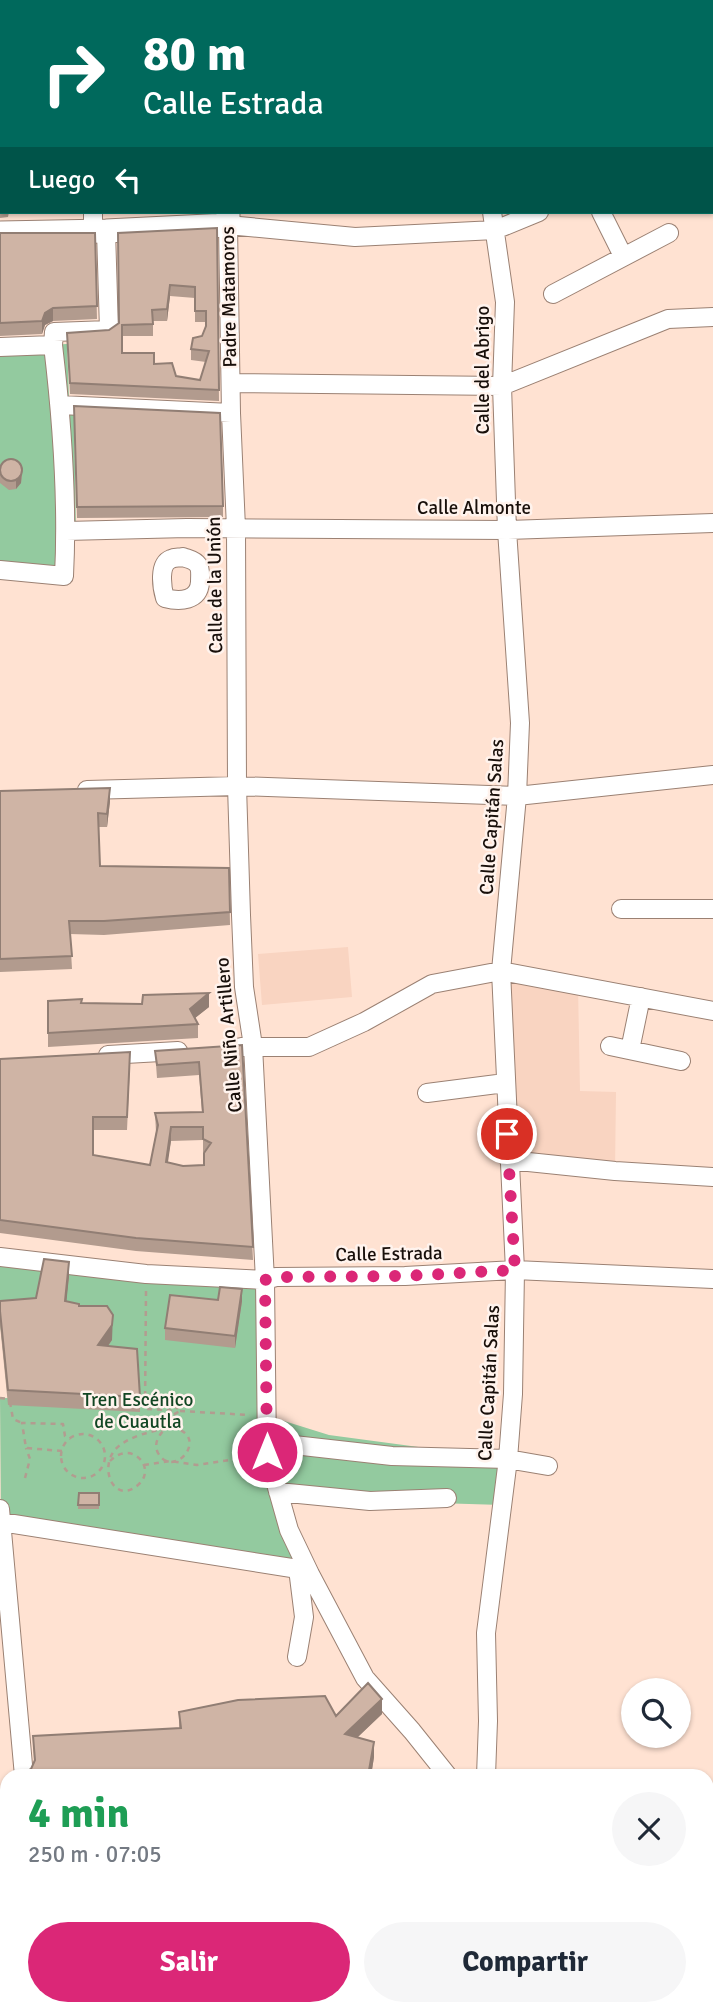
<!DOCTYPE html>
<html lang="es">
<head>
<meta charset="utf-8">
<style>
	:root { --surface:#fff; --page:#f6f6f7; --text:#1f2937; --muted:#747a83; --accent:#db2777 }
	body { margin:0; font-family:Signika,sans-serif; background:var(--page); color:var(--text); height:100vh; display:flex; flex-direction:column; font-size:26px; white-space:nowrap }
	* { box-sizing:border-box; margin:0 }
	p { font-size:23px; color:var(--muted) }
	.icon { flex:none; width:38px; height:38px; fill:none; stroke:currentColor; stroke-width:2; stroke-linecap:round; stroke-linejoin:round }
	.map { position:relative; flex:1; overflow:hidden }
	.sheet { position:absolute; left:0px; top:1769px; width:714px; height:247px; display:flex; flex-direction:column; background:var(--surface); border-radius:21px 21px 0 0; box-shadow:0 2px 5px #0004 }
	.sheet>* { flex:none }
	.hud { position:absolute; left:0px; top:0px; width:714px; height:214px; box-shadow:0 2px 5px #0004; background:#00695c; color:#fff; overflow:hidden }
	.tools { position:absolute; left:621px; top:1678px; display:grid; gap:14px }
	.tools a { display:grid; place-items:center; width:70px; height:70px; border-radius:50%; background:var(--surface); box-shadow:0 2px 5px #0004; font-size:35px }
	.pin { position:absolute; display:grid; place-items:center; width:60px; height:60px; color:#fff; margin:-30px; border:4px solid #fff; border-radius:50%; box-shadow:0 2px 7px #0007 }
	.me { position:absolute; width:77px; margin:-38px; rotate:0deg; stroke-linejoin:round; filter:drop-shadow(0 0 5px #0008) }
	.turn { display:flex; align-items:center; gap:24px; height:147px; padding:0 28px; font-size:32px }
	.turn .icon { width:91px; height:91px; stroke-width:2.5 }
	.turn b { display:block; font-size:49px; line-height:60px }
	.then { display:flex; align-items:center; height:66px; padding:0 28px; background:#0003; gap:14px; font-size:26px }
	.round { display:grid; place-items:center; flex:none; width:74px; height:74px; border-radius:37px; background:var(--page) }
	.head { display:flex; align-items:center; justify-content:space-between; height:119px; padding:0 28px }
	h1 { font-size:42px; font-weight:700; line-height:52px; color:#1e9e55 }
	.button { display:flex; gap:14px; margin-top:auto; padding:14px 28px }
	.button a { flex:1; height:80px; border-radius:42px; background:var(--accent); color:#fff; font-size:28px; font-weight:700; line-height:80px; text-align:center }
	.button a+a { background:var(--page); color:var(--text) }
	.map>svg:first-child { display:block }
	.built { fill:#f9d4c1 }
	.green { fill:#93ca9f }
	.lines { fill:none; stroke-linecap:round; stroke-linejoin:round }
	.minor-casing { stroke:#9b8173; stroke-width:20 }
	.major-casing { stroke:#9b8173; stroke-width:25 }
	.path { stroke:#b29c90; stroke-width:2.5; stroke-dasharray:5 5; stroke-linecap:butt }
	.minor { stroke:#fff; stroke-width:18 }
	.major { stroke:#fff; stroke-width:23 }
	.wall { fill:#b29b8e; fill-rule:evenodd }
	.shaded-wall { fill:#917e74 }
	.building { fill:#cfb4a5; stroke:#917e74; stroke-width:2; fill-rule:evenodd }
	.route { stroke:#db2777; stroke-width:12; stroke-dasharray:0 21.6 }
	.labels { text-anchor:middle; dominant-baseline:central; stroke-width:5; stroke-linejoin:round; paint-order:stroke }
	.street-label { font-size:19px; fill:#180f0a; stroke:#fff3ed }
	.park-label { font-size:19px; fill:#114623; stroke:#fff3ed }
</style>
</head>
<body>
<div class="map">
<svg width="713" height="2015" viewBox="0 0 713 2015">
	<rect width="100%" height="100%" fill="#ffe2d2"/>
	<path class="built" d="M348 947 352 997 262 1005 258 954Z
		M501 971 578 986 580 1091 616 1092 615 1171 509 1160Z"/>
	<path class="green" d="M67 344 69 398 74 413 76 530 64 576 0 579V347Z
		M0 1257 265 1280 268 1416 329 1435 508 1459 502 1505 370 1501 278 1492 310 1574 1 1522 0 1398H8L0 1323Z"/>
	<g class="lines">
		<defs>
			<path id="minor" d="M459 0 460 2
				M644 0V2
				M95 2V0
				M712 130H713
				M601 212 623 256
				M93 231V212
				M553 294 669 233
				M0 347 53 345 54 332 109 330 106 231
				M231 383 502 386 668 319 713 317
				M60 405 231 413
				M66 531 187 528 507 530 713 523
				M183 557C188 559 195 560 198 565 201 569 200 577 200 582 199 601 180 602 165 598 162 588 158 564 171 559 175 557 179 558 183 557Z
				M0 570 64 576C68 499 62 421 53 345
				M87 790 237 786 517 796 713 775
				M621 909H713
				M610 1046 681 1061
				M241 1047H309L364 1022 432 984 501 971 713 1011
				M630 1050 641 997
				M108 1055 178 1051
				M427 1093 505 1083
				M509 1160 615 1171 713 1177
				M0 1257 146 1274 265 1280 276 1277 405 1276 515 1270 713 1279
				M267 1442 392 1456 508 1459 548 1466
				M278 1492 370 1501 447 1498
				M0 1509 24 1776
				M1 1522 298 1569 310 1574
				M297 1657 304 1617 298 1569
				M448 1776 412 1731 365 1678 310 1574 289 1530 267 1452 265 1280 253 1046 244 987 241 915 237 786 236 528 231 413 228 225 355 237 495 230 539 212
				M486 1776 488 1721 486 1633 508 1459 513 1394 515 1270 501 971 517 796 520 723 507 530 502 386 505 302 492 212
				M0 1828 7 1826
				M0 1884 7 1883
				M707 1914 713 1911
				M44 2009 45 2015
				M29 2015V2009
				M389 2015 440 2009
				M462 2015 463 2009
				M486 2015 501 2009
				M627 2015V2009"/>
			<path id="major" d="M230 2V0
				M0 233 106 231 228 225V212"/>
		</defs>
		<use href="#minor" class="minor-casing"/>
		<use href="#major" class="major-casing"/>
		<path class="path" d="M146 1291 145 1409 170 1410 173 1415 180 1411 175 1406 170 1410
			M0 1398 11 1399
			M10 1402 13 1419 22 1423
			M180 1411 250 1415
			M61 1456a22 22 0 1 1 44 0a22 22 0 1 1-44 0Z
			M62 1451 26 1448 22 1423 63 1424 65 1436 70 1439
			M110 1461C131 1439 158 1468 138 1485 116 1504 99 1472 114 1451 126 1436 155 1430 173 1428 211 1435 174 1481 158 1453 154 1445 157 1438 163 1431
			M144 1465 170 1461 197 1465 229 1460 253 1452
			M25 1478 30 1459 26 1448"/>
		<use href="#minor" class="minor"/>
		<use href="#major" class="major"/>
	</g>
	<path class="wall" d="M0 193H2V212H9L8 217 0 218Z
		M217 228 219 401 70 394 67 333 109 330 119 323ZM170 296 195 298V322H206V326L202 336 191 349V360L206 362 200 380 176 376 154 364 122 353V336H153V321H167Z
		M0 233H95L97 319 53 321 45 325 42 334 0 336Z
		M74 406 223 506V517L77 518Z
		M0 465 22 476 21 483 16 489 9 490 0 483Z
		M0 791 110 801 107 827H98L100 866 229 868 230 925 104 935 70 934 72 969 0 972Z
		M48 1001 81 1003 209 1007 195 1018 198 1024V1038L48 1047Z
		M242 1045 253 1260 136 1251 0 1233V1059L130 1065 127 1130H93V1155L150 1165 156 1132 155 1113 202 1112 199 1075 157 1078 155 1051ZM203 1140V1152L204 1153V1165L183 1166 167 1163 171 1141Z
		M69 1276 66 1302 79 1306 112 1340 108 1346 140 1397V1412L8 1405 0 1325V1301L36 1298Z
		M218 1300 242 1301 235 1348 165 1340V1328Z
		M79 1493H99V1509H78Z
		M179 1712 336 1716 382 1714 358 1737 374 1757 371 1776H25L31 1769 34 1763 33 1736 179 1728Z"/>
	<path class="shaded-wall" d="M170 285V296L167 321V309Z
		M53 308V321L45 325 42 334V321L45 313Z
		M22 468 21 483 16 489V481Z
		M110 788V801L107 827V814Z
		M209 993V1007L190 1022V1009Z
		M171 1127V1141L166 1176V1162Z
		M69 1262V1276L65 1316V1301Z
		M242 1289V1301L235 1348V1336Z
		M113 1315 112 1340 98 1360V1345Z
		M382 1699V1714L345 1749V1734Z
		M374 1742V1757L371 1776H368Z"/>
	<path class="building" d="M0 193H2V205H0Z
		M217 228 219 390 70 383 67 333 109 330 119 323 118 233ZM170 285 195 287V311H206V326L202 336 193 338 191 349 209 351 200 380 176 376 172 363 154 364V353H122V325L153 324 152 310 167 309Z
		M0 233H95L97 306 53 308 45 313 42 321 0 323Z
		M74 406 220 413 223 506 77 507Z
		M0 470a11 11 0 1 1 22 0a11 11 0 1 1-22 0Z
		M110 788 107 814 98 813 100 866 229 868 230 912 104 921H69L72 956 0 959V791Z
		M209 993 190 1009 198 1024 48 1033V1001L82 999 81 1003 142 1004 143 995Z
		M242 1045 253 1247 136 1238 0 1220V1059L130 1052 127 1117H93V1155L150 1165 158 1125 155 1113 203 1112 199 1062 157 1065 155 1051ZM171 1127H203V1139L211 1143 204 1153V1165L183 1166 166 1162Z
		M44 1259 69 1262 65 1301 79 1304V1306H107L113 1315 112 1325 98 1345 137 1349 140 1397 8 1390 0 1311V1301L36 1298Z
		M220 1287 242 1289 235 1336 165 1328 170 1295 218 1300Z
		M79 1493H99V1505H78Z
		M368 1683 382 1699 345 1734 374 1742 368 1776H25V1772L31 1769 35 1760 33 1736 181 1728 179 1712 238 1700 325 1696 336 1716Z"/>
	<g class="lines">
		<path class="route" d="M267 1452 265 1280 276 1277 405 1276 515 1270 507 1134"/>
	</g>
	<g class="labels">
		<g class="street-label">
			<text transform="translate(229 297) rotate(-91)">Padre Matamoros</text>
			<text transform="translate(483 370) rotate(-90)">Calle del Abrigo</text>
			<text x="474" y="508">Calle Almonte</text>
			<text transform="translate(215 585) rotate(-91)">Calle de la Unión</text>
			<text transform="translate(492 817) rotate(-86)">Calle Capitán Salas</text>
			<text transform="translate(229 1035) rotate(-95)">Calle Niño Artillero</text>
			<text transform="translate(389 1254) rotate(-1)">Calle Estrada</text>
			<text transform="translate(489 1383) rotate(-87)">Calle Capitán Salas</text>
		</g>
		<g class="park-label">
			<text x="138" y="1400">Tren Escénico<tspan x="138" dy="22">de Cuautla</tspan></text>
		</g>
	</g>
</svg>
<div class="tools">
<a><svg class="icon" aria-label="search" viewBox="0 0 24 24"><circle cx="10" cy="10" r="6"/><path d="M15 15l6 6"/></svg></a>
</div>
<div class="pin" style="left:507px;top:1134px;background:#d93025"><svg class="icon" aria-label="arrive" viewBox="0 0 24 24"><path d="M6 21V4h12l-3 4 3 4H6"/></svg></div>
<svg class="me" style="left:267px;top:1452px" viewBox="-20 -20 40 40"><circle r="17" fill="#db2777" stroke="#fff" stroke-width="3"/><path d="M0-11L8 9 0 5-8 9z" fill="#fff"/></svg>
<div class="hud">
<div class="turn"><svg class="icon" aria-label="right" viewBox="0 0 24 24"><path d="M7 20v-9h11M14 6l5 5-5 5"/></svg><div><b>80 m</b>Calle Estrada</div></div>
<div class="then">Luego<svg class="icon" aria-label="left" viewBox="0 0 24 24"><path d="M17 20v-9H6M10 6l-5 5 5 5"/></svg></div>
</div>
<section class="sheet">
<div class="head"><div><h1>4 min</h1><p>250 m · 07:05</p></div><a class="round"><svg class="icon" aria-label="close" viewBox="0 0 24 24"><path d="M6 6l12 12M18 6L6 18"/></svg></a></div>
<div class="button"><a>Salir</a><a>Compartir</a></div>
</section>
</div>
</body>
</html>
